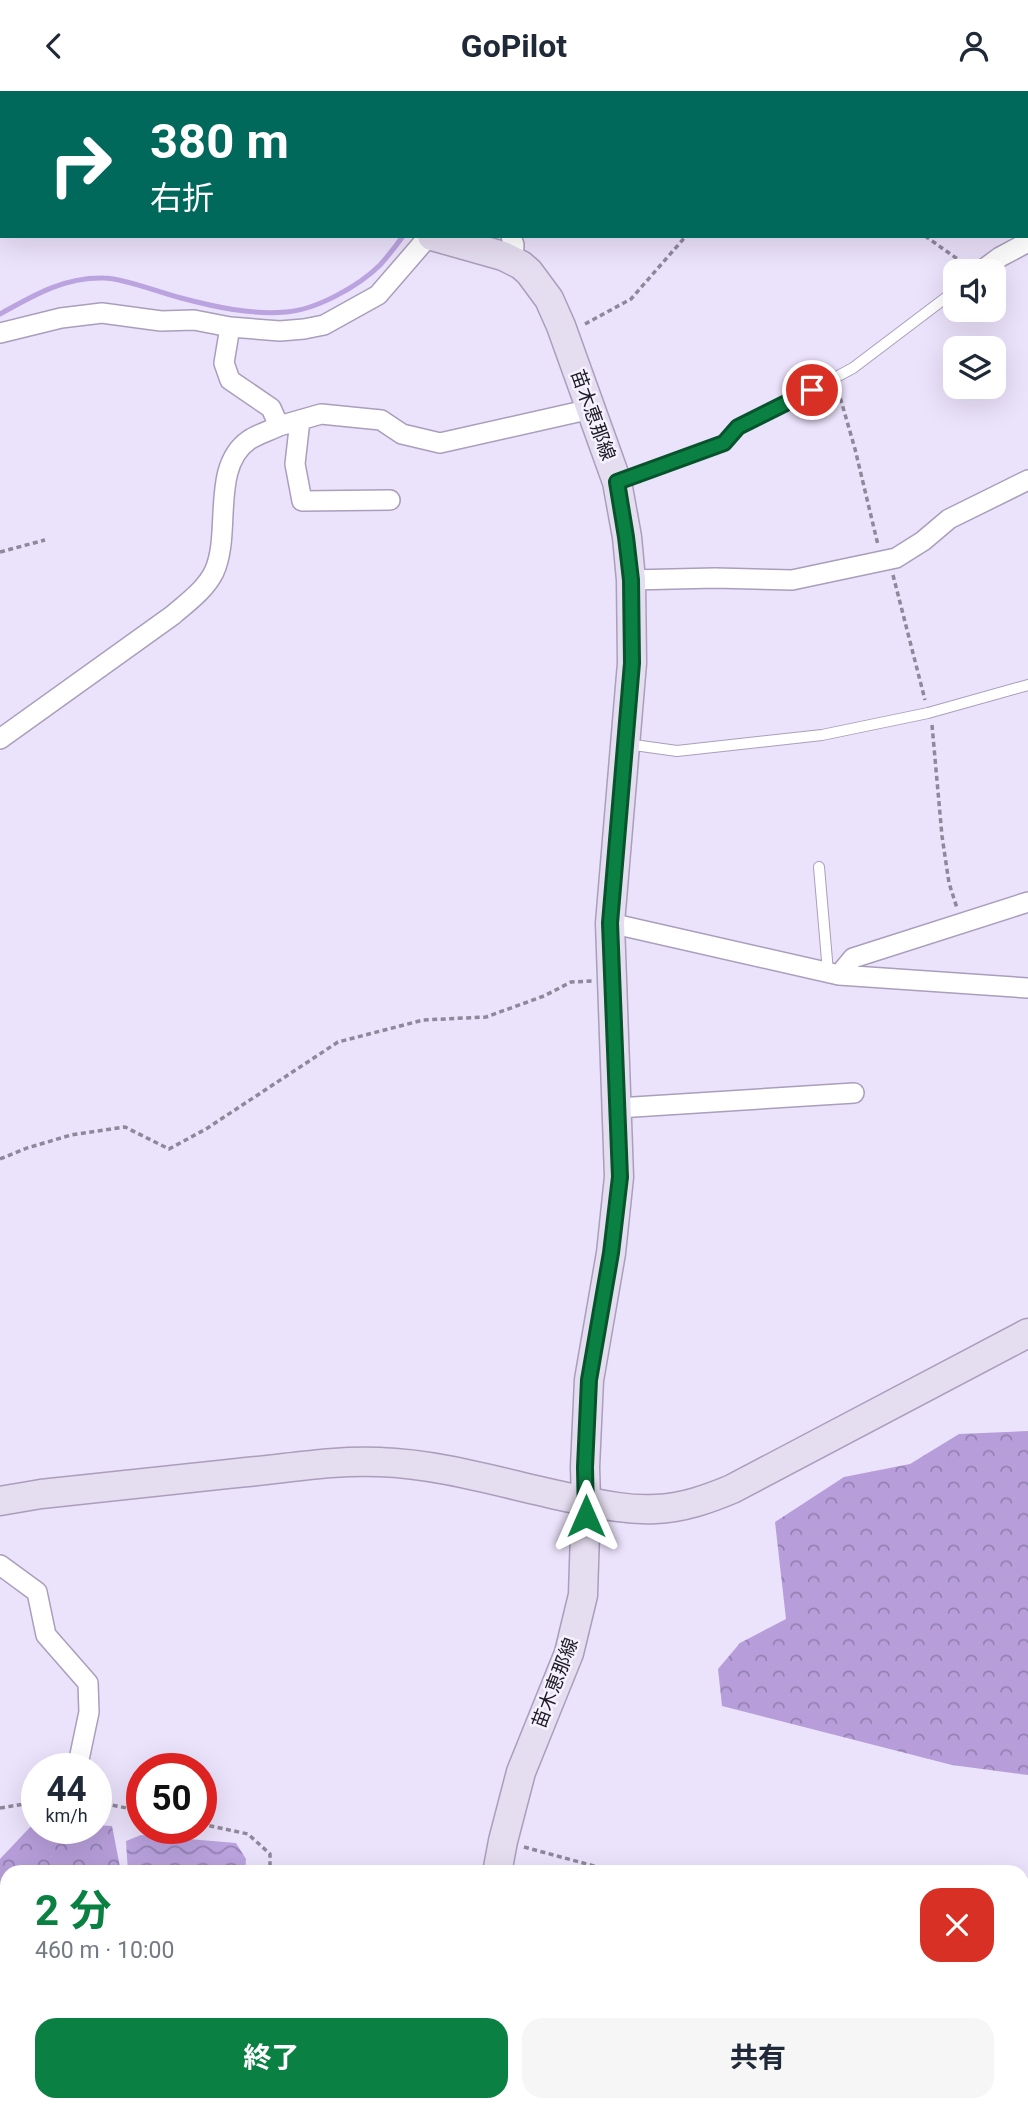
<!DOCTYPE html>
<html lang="ja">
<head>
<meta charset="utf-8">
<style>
	:root { --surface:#fff; --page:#f6f6f7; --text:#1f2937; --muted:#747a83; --accent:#0b8043 }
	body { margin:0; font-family:Roboto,"Noto Sans JP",sans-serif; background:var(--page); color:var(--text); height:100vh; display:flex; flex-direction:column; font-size:26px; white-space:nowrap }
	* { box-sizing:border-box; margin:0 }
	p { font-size:23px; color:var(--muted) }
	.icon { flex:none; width:38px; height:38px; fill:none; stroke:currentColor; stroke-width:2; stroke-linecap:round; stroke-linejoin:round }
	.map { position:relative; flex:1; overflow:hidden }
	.side { position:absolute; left:0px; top:1774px; width:1029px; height:247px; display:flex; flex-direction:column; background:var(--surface); border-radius:21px 21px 0 0; box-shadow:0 7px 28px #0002 }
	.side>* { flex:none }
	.guide { position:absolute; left:0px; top:0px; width:1029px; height:147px; box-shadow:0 7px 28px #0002; background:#00695c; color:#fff; overflow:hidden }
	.fabs { position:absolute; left:943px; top:168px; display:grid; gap:14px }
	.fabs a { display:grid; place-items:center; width:63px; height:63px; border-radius:14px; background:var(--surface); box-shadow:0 7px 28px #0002; font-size:35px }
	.speed { position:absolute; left:21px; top:1662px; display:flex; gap:14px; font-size:35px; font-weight:700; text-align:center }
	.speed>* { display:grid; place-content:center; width:91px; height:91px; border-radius:50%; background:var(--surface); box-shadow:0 7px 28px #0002; line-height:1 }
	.speed small { font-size:18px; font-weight:400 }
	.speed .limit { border:10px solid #d22; background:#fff; color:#111 }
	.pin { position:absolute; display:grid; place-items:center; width:60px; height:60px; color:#fff; margin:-30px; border:4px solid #fff; border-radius:50%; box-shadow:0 2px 7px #0007 }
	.me { position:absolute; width:77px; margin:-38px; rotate:0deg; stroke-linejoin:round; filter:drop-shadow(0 0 5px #0008) }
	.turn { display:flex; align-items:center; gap:24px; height:147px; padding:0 35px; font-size:32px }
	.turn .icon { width:91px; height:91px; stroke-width:2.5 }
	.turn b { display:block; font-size:49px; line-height:60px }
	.round { display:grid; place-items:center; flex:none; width:74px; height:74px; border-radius:21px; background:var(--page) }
	.head { display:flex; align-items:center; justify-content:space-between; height:119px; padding:0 35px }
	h1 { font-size:42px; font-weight:700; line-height:52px; color:var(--accent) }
	.primary-button { display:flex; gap:14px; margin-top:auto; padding:14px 35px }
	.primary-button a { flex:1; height:80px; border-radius:21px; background:var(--accent); color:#fff; font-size:28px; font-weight:700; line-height:80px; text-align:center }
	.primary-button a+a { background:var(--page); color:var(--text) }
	header { display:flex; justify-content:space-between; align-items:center; height:91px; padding:0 35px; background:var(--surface); font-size:32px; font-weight:700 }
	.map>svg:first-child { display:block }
	.forest { fill:url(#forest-crowns) }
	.water { fill:url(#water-waves) }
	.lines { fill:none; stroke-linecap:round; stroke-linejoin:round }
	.stream { stroke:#bba3df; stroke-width:5 }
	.lane-casing { stroke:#aa9ebc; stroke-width:12 }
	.street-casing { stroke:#aa9ebc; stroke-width:22 }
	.secondary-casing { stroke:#aa9ebc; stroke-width:31 }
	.path { stroke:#8e889a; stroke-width:3.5; stroke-dasharray:5 3.5; stroke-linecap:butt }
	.lane { stroke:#fff; stroke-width:10 }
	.street { stroke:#fff; stroke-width:19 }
	.secondary { stroke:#e5ddf0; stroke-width:28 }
	.route-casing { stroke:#07532c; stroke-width:18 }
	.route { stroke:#0b8043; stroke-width:12 }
	.labels { text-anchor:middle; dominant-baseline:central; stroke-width:5; stroke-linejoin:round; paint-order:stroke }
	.street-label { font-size:19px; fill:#1e1a25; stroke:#f6f1fe }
</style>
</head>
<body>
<header><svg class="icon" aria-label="back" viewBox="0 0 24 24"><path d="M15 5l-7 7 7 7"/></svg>GoPilot<svg class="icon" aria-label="person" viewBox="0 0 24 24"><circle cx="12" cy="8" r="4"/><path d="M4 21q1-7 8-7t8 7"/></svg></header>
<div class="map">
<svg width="1028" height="2020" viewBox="0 0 1028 2020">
	<defs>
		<pattern id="forest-crowns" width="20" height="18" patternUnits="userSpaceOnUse" patternTransform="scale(1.75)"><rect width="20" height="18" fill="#b79eda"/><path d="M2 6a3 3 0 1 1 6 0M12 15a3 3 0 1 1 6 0" fill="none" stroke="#9480b1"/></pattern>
		<pattern id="water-waves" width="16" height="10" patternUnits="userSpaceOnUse" patternTransform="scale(1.75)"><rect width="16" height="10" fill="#bba3df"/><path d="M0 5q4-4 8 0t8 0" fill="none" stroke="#9784b5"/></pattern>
	</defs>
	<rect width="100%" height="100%" fill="#ebe2fb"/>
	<path class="forest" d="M1028 1340V1684L952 1674 722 1615 718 1578 740 1552 786 1528 775 1431 844 1386 910 1373 959 1343Z
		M34 1732H37V1738H96V1734L112 1735 121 1781 7 1782V2014H70L68 2020H0V1768Z"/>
	<path class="water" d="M141 1744 236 1752 246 1768 245 1781H128L126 1750Z
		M1022 1984 1028 1985V2020H809L811 2014H1022Z"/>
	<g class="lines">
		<path class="stream" d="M867 0 869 2
			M586 2 588 0
			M1027 114H1028
			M0 223C34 204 64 186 104 187 123 187 161 202 181 207 215 216 251 224 286 221 316 219 359 195 380 174 388 165 396 155 403 145"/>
		<defs>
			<path id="lane" d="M621 390 724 352 738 336 790 311 853 277 956 199
				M627 653 677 660 822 644 928 622 1028 594
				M819 776 828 881
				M280 2014 281 2020"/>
			<path id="street" d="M447 0 448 2
				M903 0 905 2
				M109 2 110 0
				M561 2 563 0
				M1027 89H1028
				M429 145 378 204 324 234 304 238 280 240 230 236 224 272 230 289 271 317 279 335 321 323 381 329 402 343 440 352 591 318
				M511 145 514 154 513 169
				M981 180 1000 166 1028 151
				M0 242 61 227 102 222 161 230 194 229 230 236
				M300 329 295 373 302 410 390 409
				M631 489 715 487 792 489 896 467 923 450 949 428 1028 389
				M0 648 173 524C188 511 205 499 214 481 232 442 210 376 249 349 258 343 269 340 279 335
				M610 832 839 884 1028 897
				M839 884 853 867 1028 811
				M618 1017 854 1002
				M0 1474 37 1501 46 1544 88 1592 89 1621 77 1678"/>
			<path id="secondary" d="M0 37H2
				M432 145 503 165 521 174 529 181 549 208 561 235 617 391 627 446 631 489 632 572 610 832 619 1086 611 1162 589 1289 585 1376 586 1410 583 1504 569 1562 521 1681 503 1750 497 1782
				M0 1410 41 1403C109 1396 178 1388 247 1381 290 1377 335 1369 379 1371 442 1373 505 1393 566 1406 595 1412 626 1420 656 1418 683 1417 708 1408 732 1398L1028 1242
				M499 2014 500 2020"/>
		</defs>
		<use href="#lane" class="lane-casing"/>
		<use href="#street" class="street-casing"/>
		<use href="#secondary" class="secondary-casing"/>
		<path class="path" d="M827 0 830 2
			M1027 126H1028
			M925 145 966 174
			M585 233 631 208 686 145
			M838 299 855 358 878 454
			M0 461 45 449
			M893 484 925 609
			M932 634 942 745 949 792 957 817
			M0 1068 27 1057 71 1044 125 1036 169 1058 206 1038 338 951 423 929 486 926 544 905 571 891 592 890
			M96 1711 142 1720
			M0 1717 37 1711
			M201 1733 248 1743 270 1763V1782
			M524 1756 620 1782
			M1022 1893 1028 1895
			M1022 1974 1028 1975"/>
		<use href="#lane" class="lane"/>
		<use href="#street" class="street"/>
		<use href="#secondary" class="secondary"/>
	</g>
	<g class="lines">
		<defs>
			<path id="route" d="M586 1425 585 1376 589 1289 611 1162 620 1086 610 832 632 572 631 489 626 446 617 391 724 352 738 336 812 299"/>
		</defs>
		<use href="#route" class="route-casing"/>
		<use href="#route" class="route"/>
	</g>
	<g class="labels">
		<g class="street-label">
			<text transform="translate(593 324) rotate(70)">苗木恵那線</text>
			<text transform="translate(555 1592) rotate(-69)">苗木恵那線</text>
		</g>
	</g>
</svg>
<div class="fabs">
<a><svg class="icon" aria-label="sound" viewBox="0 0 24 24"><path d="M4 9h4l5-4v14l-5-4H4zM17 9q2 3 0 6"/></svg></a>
<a><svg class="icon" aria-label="layers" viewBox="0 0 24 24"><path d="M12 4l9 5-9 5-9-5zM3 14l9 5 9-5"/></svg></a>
</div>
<div class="speed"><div>44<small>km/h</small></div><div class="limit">50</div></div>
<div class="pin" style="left:812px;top:299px;background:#d93025"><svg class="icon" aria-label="arrive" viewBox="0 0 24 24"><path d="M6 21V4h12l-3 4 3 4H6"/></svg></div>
<svg class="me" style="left:586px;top:1425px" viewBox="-20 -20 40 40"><path d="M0-17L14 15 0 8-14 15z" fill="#0b8043" stroke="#fff" stroke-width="4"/></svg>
<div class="guide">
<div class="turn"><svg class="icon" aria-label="right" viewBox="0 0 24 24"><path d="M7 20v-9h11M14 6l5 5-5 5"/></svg><div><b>380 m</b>右折</div></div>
</div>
<section class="side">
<div class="head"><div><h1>2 分</h1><p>460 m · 10:00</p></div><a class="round" style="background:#d93025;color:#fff"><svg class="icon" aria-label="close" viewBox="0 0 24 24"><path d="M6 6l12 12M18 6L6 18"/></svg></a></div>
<div class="primary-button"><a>終了</a><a>共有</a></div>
</section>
</div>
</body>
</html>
